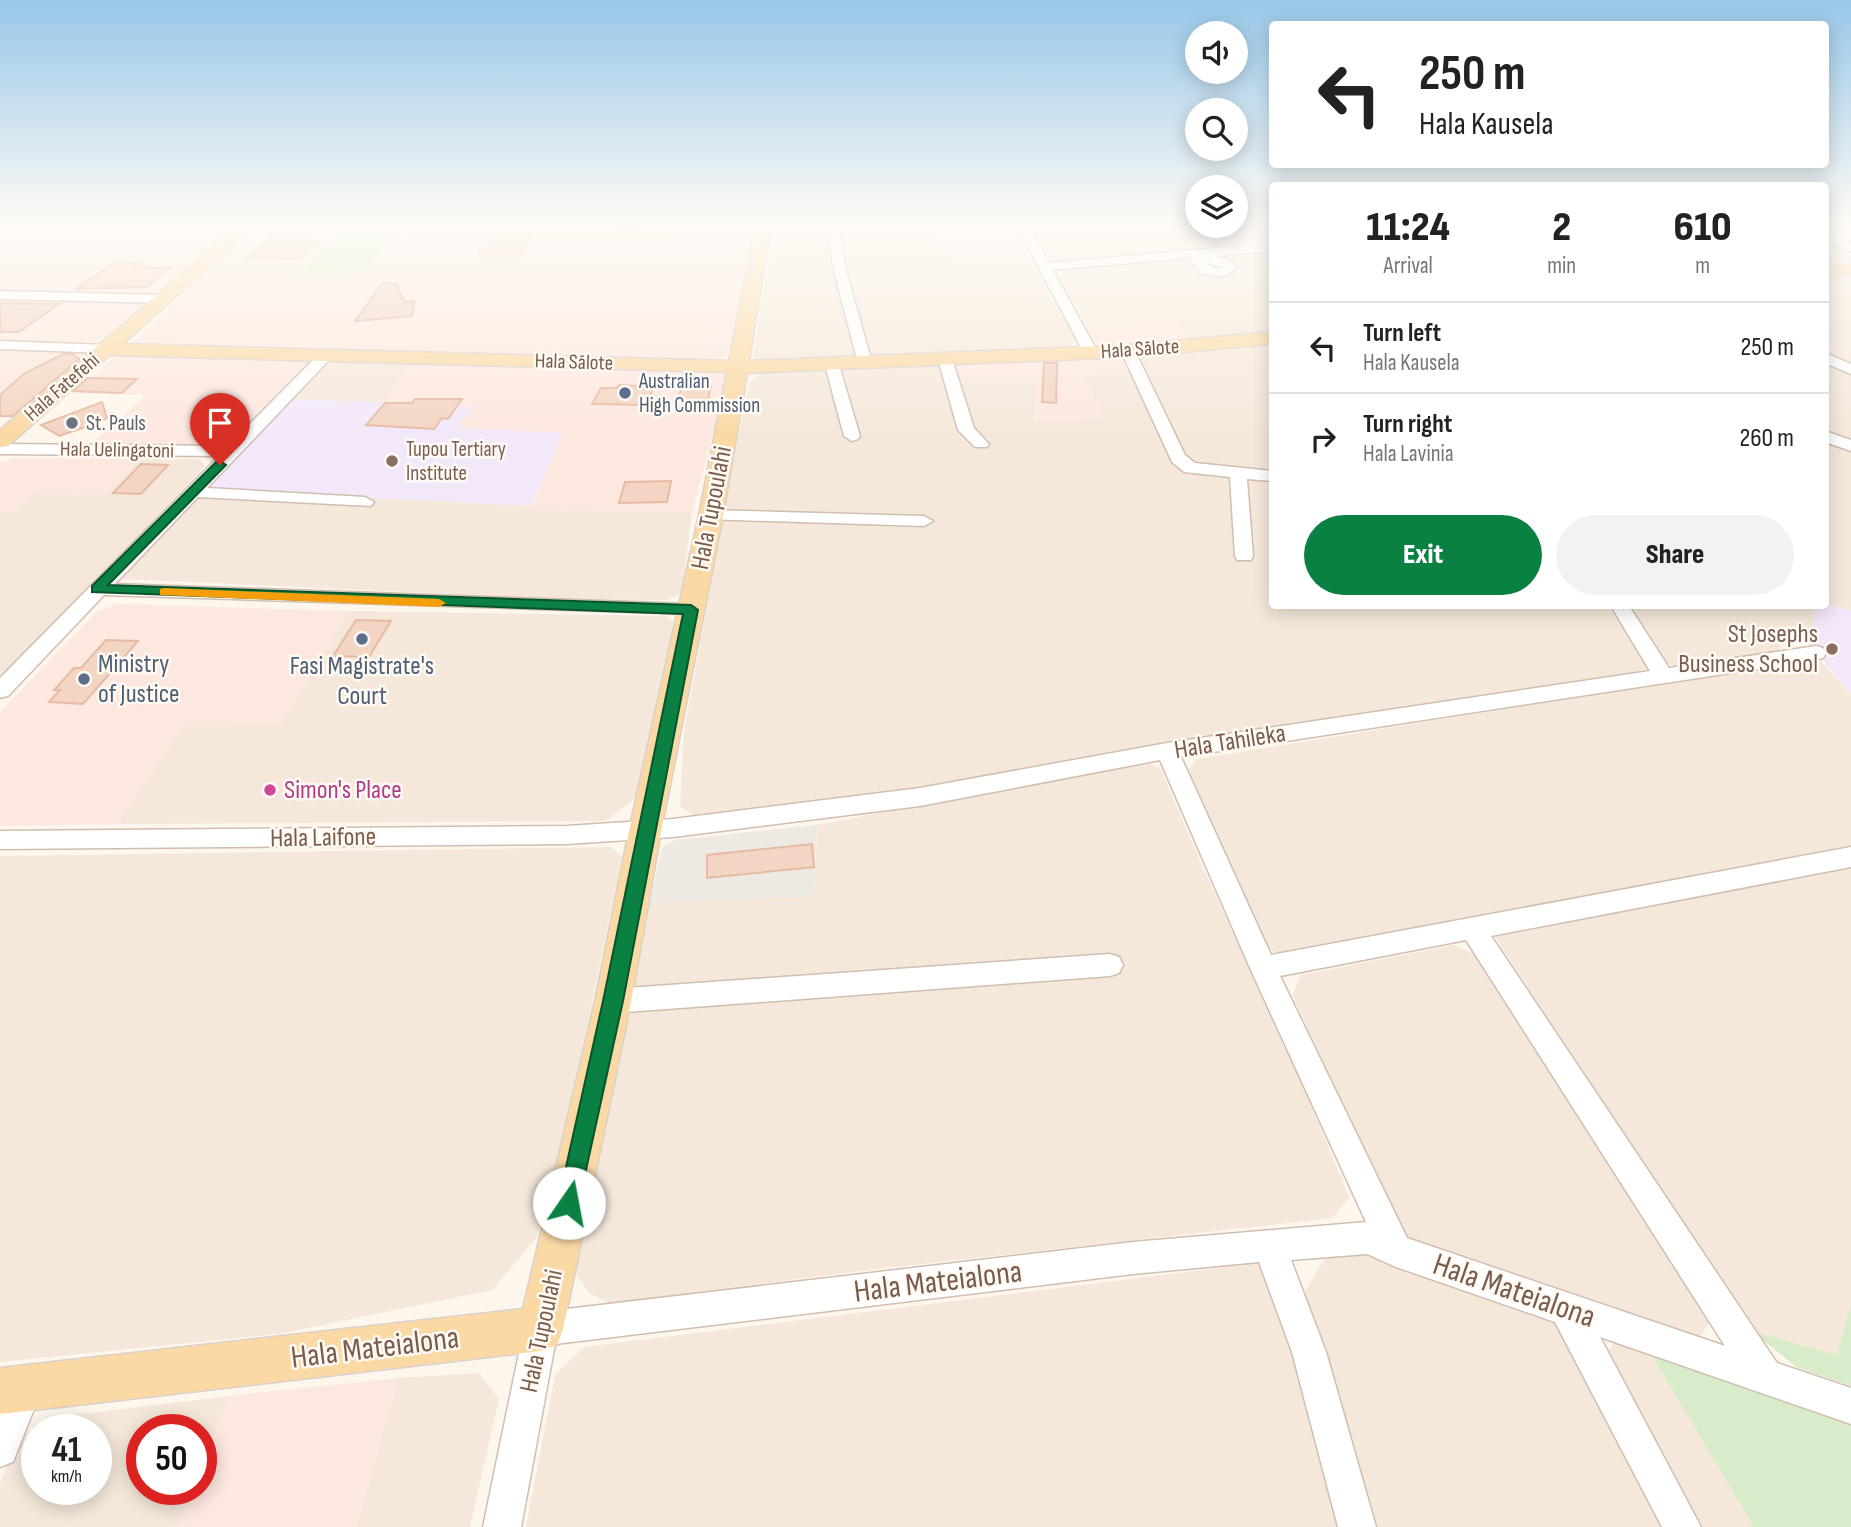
<!DOCTYPE html>
<html lang="en">
<head>
<meta charset="utf-8">
<style>
	:root { --surface:#fff; --page:#f2f2f2; --text:#222; --muted:#767676; --line:#e0e0e0; --accent:#0b8043 }
	body { margin:0; font-family:"Sofia Sans Condensed",sans-serif; background:var(--page); color:var(--text); height:100vh; display:flex; flex-direction:column; font-size:26px; white-space:nowrap }
	* { box-sizing:border-box; margin:0 }
	p { font-size:23px; color:var(--muted) }
	.icon { flex:none; width:38px; height:38px; fill:none; stroke:currentColor; stroke-width:2; stroke-linecap:round; stroke-linejoin:round }
	.map { position:relative; flex:1; overflow:hidden }
	.sheet { position:absolute; left:1269px; top:182px; width:560px; height:427px; display:flex; flex-direction:column; background:var(--surface); border-radius:7px; box-shadow:0 4px 18px #0003 }
	.sheet>* { flex:none }
	.hud { position:absolute; left:1269px; top:21px; width:560px; height:147px; border-radius:7px; box-shadow:0 4px 18px #0003; background:#fff; color:var(--text); overflow:hidden }
	.fabs { position:absolute; left:1185px; top:21px; display:grid; gap:14px }
	.fabs a { display:grid; place-items:center; width:63px; height:63px; border-radius:50%; background:var(--surface); box-shadow:0 4px 18px #0003; font-size:35px }
	.speed { position:absolute; left:21px; top:1414px; display:flex; gap:14px; font-size:35px; font-weight:700; text-align:center }
	.speed>* { display:grid; place-content:center; width:91px; height:91px; border-radius:50%; background:var(--surface); box-shadow:0 4px 18px #0003; line-height:1 }
	.speed small { font-size:18px; font-weight:400 }
	.speed .limit { border:10px solid #d22; background:#fff; color:#111 }
	.pin { position:absolute; display:grid; place-items:center; width:60px; height:60px; color:#fff; margin:-72px -30px; border-radius:50% 50% 50% 0; rotate:-45deg; box-shadow:0 0 7px #0007 }
	.pin .icon { rotate:45deg }
	.me { position:absolute; width:77px; margin:-38px; rotate:12deg; stroke-linejoin:round; filter:drop-shadow(0 0 5px #0008) }
	.turn { display:flex; align-items:center; gap:24px; height:147px; padding:0 35px; font-size:32px }
	.turn .icon { width:91px; height:91px; stroke-width:2.5 }
	.turn b { display:block; font-size:49px; line-height:60px }
	.eta { display:flex; justify-content:space-evenly; align-items:center; height:119px; text-align:center }
	.eta b { font-size:42px; font-weight:800; line-height:49px }
	.button { display:flex; gap:14px; margin-top:auto; padding:14px 35px }
	.button a { flex:1; height:80px; border-radius:42px; background:var(--accent); color:#fff; font-size:28px; font-weight:800; line-height:80px; text-align:center }
	.button a+a { background:var(--page); color:var(--text) }
	ul { padding:0; list-style:none }
	li { display:flex; align-items:center; gap:21px; height:91px; padding:0 35px; border-top:2px solid var(--line) }
	li div { flex:1 }
	li b { display:block; font-size:26px }
	li em { font-style:normal }
	.map>svg:first-child { display:block }
	.residential { fill:#f5e8da; fill-rule:evenodd }
	.commercial { fill:#fde8e0 }
	.industrial { fill:#efe9e4 }
	.education { fill:#f3e8fa }
	.green { fill:#d8ecc9 }
	.building { fill:#f3d5c3; stroke:#e6bba3; stroke-width:2 }
	.lines { fill:none; stroke-linecap:round; stroke-linejoin:round }
	.minor-casing { stroke:#d1beb0; stroke-width:3 }
	.major-casing { stroke:#dad1cd; stroke-width:3 }
	.minor { fill:#fff; fill-rule:evenodd }
	.major { fill:#fbd9a5; fill-rule:evenodd }
	.route { fill:#0b8043; stroke:#07532c; stroke-width:2 }
	.slow { fill:#f59e0b }
	.service-dot { fill:#5c6f8a; stroke:#fffaf3; stroke-width:2.5 }
	.worship-dot { fill:#6b7280; stroke:#fffaf3; stroke-width:2.5 }
	.education-dot { fill:#8d6e63; stroke:#fffaf3; stroke-width:2.5 }
	.hotel-dot { fill:#d1479c; stroke:#fffaf3; stroke-width:2.5 }
	.labels { text-anchor:middle; dominant-baseline:central; stroke-width:5; stroke-linejoin:round; paint-order:stroke }
	.far-street-label { font-size:21px; fill:#7a5c4d; stroke:#fffaf3 }
	.far-service-label { font-size:21px; fill:#4e5e75; stroke:#fffaf3; text-anchor:start }
	.far-worship-label { font-size:21px; fill:#5b616d; stroke:#fffaf3; text-anchor:start }
	.far-education-label { font-size:21px; fill:#785e54; stroke:#fffaf3; text-anchor:start }
	.street-label { font-size:26px; fill:#7a5c4d; stroke:#fffaf3 }
	.education-label { font-size:26px; fill:#785e54; stroke:#fffaf3; text-anchor:end }
	.service-label { font-size:26px; fill:#4e5e75; stroke:#fffaf3; text-anchor:start }
	.hotel-label { font-size:26px; fill:#b23c85; stroke:#fffaf3; text-anchor:start }
	.near-street-label { font-size:32px; fill:#7a5c4d; stroke:#fffaf3 }
</style>
</head>
<body>
<div class="map">
<svg width="1851" height="1527" viewBox="0 0 1851 1527">
	<rect width="100%" height="100%" fill="#fdf6ec"/>
	<path class="residential" d="M864 223H934L955 264 1028 259 1076 340 1070 347 880 358 868 354 844 268 841 227Z
		M1031 223H1197V226H1236V223H1272V242L1053 265 1045 261Z
		M817 228 827 230 839 291 856 355 848 358 763 362 753 357 772 237 780 233Z
		M1825 238 1851 250V264L1825 267Z
		M1272 250V333L1190 341 1174 320 1087 326 1059 276 1069 270 1178 259 1188 262 1202 279 1243 275 1226 254Z
		M1851 274V365L1825 353V277Z
		M1272 345V471L1194 467 1182 457 1137 361 1144 356Z
		M340 361 414 363 381 403 294 399 325 365Z
		M1825 362 1851 374V440L1825 430Z
		M941 365 960 434 978 446 990 440 972 429 957 383 1038 377 1104 417 1082 375 1132 372 1176 468 1211 476H1227L1234 482 1239 554H1254L1245 480 1250 477 1272 479V606H1607L1648 661 1645 672 935 786 695 816 680 807 684 732 723 518 908 527 917 518 724 509 749 383 762 373Z
		M1825 438 1851 450V611L1825 604Z
		M141 458 200 459 205 466 0 680V512H12L33 493 104 494Z
		M207 489 531 506V509L692 512 682 592 667 600 565 599 120 579Z
		M1630 606H1815L1811 645 1784 641 1778 652 1680 668 1668 664Z
		M349 611 666 616 674 623 668 657 636 797 606 821 117 824 186 721 281 723Z
		M1819 658 1851 695V847L1283 955 1268 949 1187 772 1197 759Z
		M1146 762 1160 768 1204 870 1306 1092 1349 1198 1332 1218 877 1269 609 1303 589 1293 575 1272 649 903 814 896 817 825Z
		M610 847 622 857 561 1152 536 1238 492 1290 279 1334 0 1362V856Z
		M1851 865V1305L1838 1355 1751 1331 1495 937Z
		M1454 945 1474 954 1710 1321 1699 1339 1417 1245 1400 1227 1292 995 1301 975Z
		M1362 1251 1546 1313 1566 1335 1670 1527H1372L1305 1291 1327 1256Z
		M1258 1263 1278 1283 1345 1527H526L555 1375 584 1347Z
		M1615 1341 1652 1356 1754 1527H1694L1604 1357Z
		M479 1373 499 1399 470 1527H356L398 1378Z
		M229 1396 201 1466V1430H142V1489H192L178 1527H0V1484L14 1448 47 1418ZM37 1430H96V1489H37Z"/>
	<path class="commercial" d="M16 223H223L234 226 163 290 149 294 0 289V234Z
		M934 223H1011L1028 259 954 264Z
		M258 224 345 228 301 274 399 230 621 237 746 233 754 237 727 356 718 360 143 345 132 342Z
		M0 297 146 303 97 342 0 340Z
		M1174 320 1190 341 1113 348 1094 342 1087 326Z
		M0 351 83 352 87 357 18 418H0Z
		M129 354 307 360 310 362 233 439 216 446 92 443 147 395 76 393 112 359Z
		M1119 356 1125 358 1132 372 1082 375 1104 418 1033 421 1037 377 957 383 950 367 956 364Z
		M414 363 719 372 728 379 692 512 530 509 563 433 458 428 472 407 381 403Z
		M14 458H140L104 494 33 493 12 512H0V463Z
		M117 604 349 611 281 724 186 721 117 824 0 826V712L98 611Z
		M398 1378 356 1527H178L192 1489H201V1466L229 1396Z"/>
	<path class="industrial" d="M817 825 814 896 649 903 662 848 675 840Z"/>
	<path class="education" d="M293 399 473 406 458 428 563 433 531 506 207 489Z
		M1825 604 1851 611V695L1811 645 1815 606Z"/>
	<path class="green" d="M573 223H767L646 229 570 228Z
		M345 228 399 230 359 274H300Z
		M1851 1305V1386L1798 1368 1751 1331 1837 1355Z
		M1652 1356 1851 1420V1527H1754Z"/>
	<path class="building" d="M271 236H303L299 240 319 241 300 259 246 258Z
		M492 238 530 239H532L520 256H478Z
		M115 262 140 263 135 267 170 268 146 287 76 289Z
		M383 283 397 284 404 302 414 301 412 316 355 321Z
		M0 303 59 304 19 332H0Z
		M63 354H73L79 359 13 416H0V395L25 373Z
		M1044 363H1057L1056 403 1042 402Z
		M88 378 137 379 122 393 73 391Z
		M619 385 637 386 636 388 653 389 646 405 592 404 601 388H617Z
		M682 386H711L707 403 676 406Z
		M415 399H462L448 419 442 418 434 429 366 425 385 403H412Z
		M102 402 107 418 100 422 59 436 41 425Z
		M141 464 168 465 141 494 113 493Z
		M671 481 667 502 619 503 625 482Z
		M356 620 391 621 369 657 333 656Z
		M106 640 138 641 83 704 49 702 60 690H54L74 668H81Z
		M812 844 814 867 707 878V855Z"/>
	<g class="lines">
		<defs>
			<path id="minor" d="M0 223H14L0 232Z
				M827 223H839L845 267 872 363 870 366 865 367 858 363 833 267Z
				M1015 223H1027L1049 263 1272 243V251L1213 256 1225 258 1237 267C1227 280 1215 277 1200 273L1189 258 1053 270 1098 353 1091 357 1084 353ZM1206 262 1223 268H1213Z
				M1825 232 1851 243V251L1825 241Z
				M0 291 165 295 172 299 165 303 0 299Z
				M0 341 106 345 113 349 106 353 0 349Z
				M1128 347 1135 351 1185 455 1195 463 1272 471V481L1247 479 1253 556 1251 560H1237L1235 556 1230 477 1184 472 1172 462 1121 351Z
				M327 350 332 351 334 354 332 357 207 488 365 497 374 502 371 506 198 497 115 584 691 604 698 606 701 610 698 614 104 595 8 696 0 698V678L219 456 0 454V444L228 446 322 351Z
				M1825 353 1851 364V374L1825 363Z
				M945 355 952 359 974 428 989 444 987 447H975L958 430 938 359Z
				M832 361 839 365 860 436 858 439 852 441 844 436 825 365Z
				M1825 431 1851 440V451L1825 442Z
				M711 510 924 516 933 521 924 526 705 519 702 515Z
				M1611 606H1629L1669 668 1816 646 1823 648 1826 653 1823 658 1816 660 1181 757 1271 955 1851 847V867L1491 936 1777 1363 1851 1388V1424L1600 1337 1701 1527H1662L1555 1322 1396 1267 1367 1254 1291 1260 1326 1352 1376 1527H1338L1292 1352 1259 1262 1133 1274 555 1344 521 1527H483L524 1329 529 1317 541 1312 1133 1242 1366 1222 1250 968 1160 760 920 806 673 837 567 844 0 849V831L567 826 673 819 920 788 1167 743 1650 671ZM1466 940 1725 1346 1407 1238 1280 976Z
				M1110 954 1119 957 1123 965 1119 973 1110 976 613 1013 603 1009 599 1001 603 993 613 989Z
				M24 1371 36 1377 42 1389 13 1462 0 1467V1405L12 1377Z"/>
			<path id="major" d="M241 223H258L123 344 729 361 754 233C605 241 456 235 307 228L299 223 629 228 830 223 822 228 770 232 749 361 1128 345 1272 332V344L1128 357 747 373 723 515 661 831 631 1001 563 1329 557 1345 541 1351 0 1414V1368L523 1309 595 1001 629 831 699 515 727 372 110 355 8 446 0 447V430Z
				M1851 264V274L1825 277V267Z"/>
		</defs>
		<use href="#minor" class="minor-casing"/>
		<use href="#major" class="major-casing"/>
		<use href="#minor" class="minor"/>
		<use href="#major" class="major"/>
	</g>
	<linearGradient id="sky" x2="0" y2="1"><stop stop-color="#97c7e8"/><stop offset="0.51" stop-color="#fefbf6"/><stop offset="1" stop-color="#fefbf6" stop-opacity="0"/></linearGradient>
	<rect width="1851" height="437" fill="url(#sky)"/>
	<path class="route" d="M220 461 226 465 224 467 108 585 691 605 698 610 623 1001 577 1211 569 1214 561 1211 558 1203 603 1001 683 614 92 592V586L216 462Z"/>
	<path class="slow" d="M164 588 439 599 446 603 439 607 160 595V589Z"/>
	<g class="service-dot">
		<circle cx="625" cy="393" r="7"/>
		<circle cx="362" cy="639" r="7"/>
		<circle cx="84" cy="679" r="7"/>
	</g>
	<circle class="worship-dot" cx="72" cy="423" r="7"/>
	<g class="education-dot">
		<circle cx="392" cy="461" r="7"/>
		<circle cx="1832" cy="649" r="7"/>
	</g>
	<circle class="hotel-dot" cx="270" cy="790" r="7"/>
	<g class="labels">
		<g class="far-street-label">
			<text transform="translate(1140 349) rotate(-4)">Hala Sālote</text>
			<text transform="translate(574 362) rotate(2)">Hala Sālote</text>
			<text transform="translate(62 387) rotate(-41)">Hala Fatefehi</text>
			<text transform="translate(117 450) rotate(1)">Hala Uelingatoni</text>
		</g>
		<g class="far-service-label">
			<text x="639" y="381">Australian<tspan x="639" dy="24">High Commission</tspan></text>
		</g>
		<g class="far-worship-label">
			<text x="86" y="423">St. Pauls</text>
		</g>
		<g class="far-education-label">
			<text x="406" y="449">Tupou Tertiary<tspan x="406" dy="24">Institute</tspan></text>
		</g>
		<g class="street-label">
			<text transform="translate(712 508) rotate(-79)">Hala Tupoulahi</text>
			<text transform="translate(1230 742) rotate(-9)">Hala Tahileka</text>
			<text transform="translate(323 838) rotate(-1)">Hala Laifone</text>
			<text transform="translate(542 1331) rotate(-78)">Hala Tupoulahi</text>
		</g>
		<g class="education-label">
			<text x="1818" y="634">St Josephs<tspan x="1818" dy="30">Business School</tspan></text>
		</g>
		<g class="service-label">
			<text x="98" y="664">Ministry<tspan x="98" dy="30">of Justice</tspan></text>
			<text x="362" y="666" text-anchor="middle">Fasi Magistrate's<tspan x="362" dy="30">Court</tspan></text>
		</g>
		<g class="hotel-label">
			<text x="284" y="790">Simon's Place</text>
		</g>
		<g class="near-street-label">
			<text transform="translate(938 1282) rotate(-7)">Hala Mateialona</text>
			<text transform="translate(1514 1291) rotate(19)">Hala Mateialona</text>
			<text transform="translate(375 1348) rotate(-7)">Hala Mateialona</text>
		</g>
	</g>
</svg>
<div class="fabs">
<a><svg class="icon" aria-label="sound" viewBox="0 0 24 24"><path d="M4 9h4l5-4v14l-5-4H4zM17 9q2 3 0 6"/></svg></a>
<a><svg class="icon" aria-label="search" viewBox="0 0 24 24"><circle cx="10" cy="10" r="6"/><path d="M15 15l6 6"/></svg></a>
<a><svg class="icon" aria-label="layers" viewBox="0 0 24 24"><path d="M12 4l9 5-9 5-9-5zM3 14l9 5 9-5"/></svg></a>
</div>
<div class="speed"><div>41<small>km/h</small></div><div class="limit">50</div></div>
<div class="pin" style="left:220px;top:465px;background:#d93025"><svg class="icon" aria-label="arrive" viewBox="0 0 24 24"><path d="M6 21V4h12l-3 4 3 4H6"/></svg></div>
<svg class="me" style="left:569px;top:1203px" viewBox="-20 -20 40 40"><circle r="19" fill="#fff"/><path d="M0-13L10 11 0 6-10 11z" fill="#0b8043"/></svg>
<div class="hud">
<div class="turn"><svg class="icon" aria-label="left" viewBox="0 0 24 24"><path d="M17 20v-9H6M10 6l-5 5 5 5"/></svg><div><b>250 m</b>Hala Kausela</div></div>
</div>
<section class="sheet">
<div class="eta">
<div><b>11:24</b><p>Arrival</p></div>
<div><b>2</b><p>min</p></div>
<div><b>610</b><p>m</p></div>
</div>
<ul>
<li><svg class="icon" aria-label="left" viewBox="0 0 24 24"><path d="M17 20v-9H6M10 6l-5 5 5 5"/></svg><div><b>Turn left</b><p>Hala Kausela</p></div><em>250 m</em></li>
<li><svg class="icon" aria-label="right" viewBox="0 0 24 24"><path d="M7 20v-9h11M14 6l5 5-5 5"/></svg><div><b>Turn right</b><p>Hala Lavinia</p></div><em>260 m</em></li>
</ul>
<div class="button"><a>Exit</a><a>Share</a></div>
</section>
</div>
</body>
</html>
